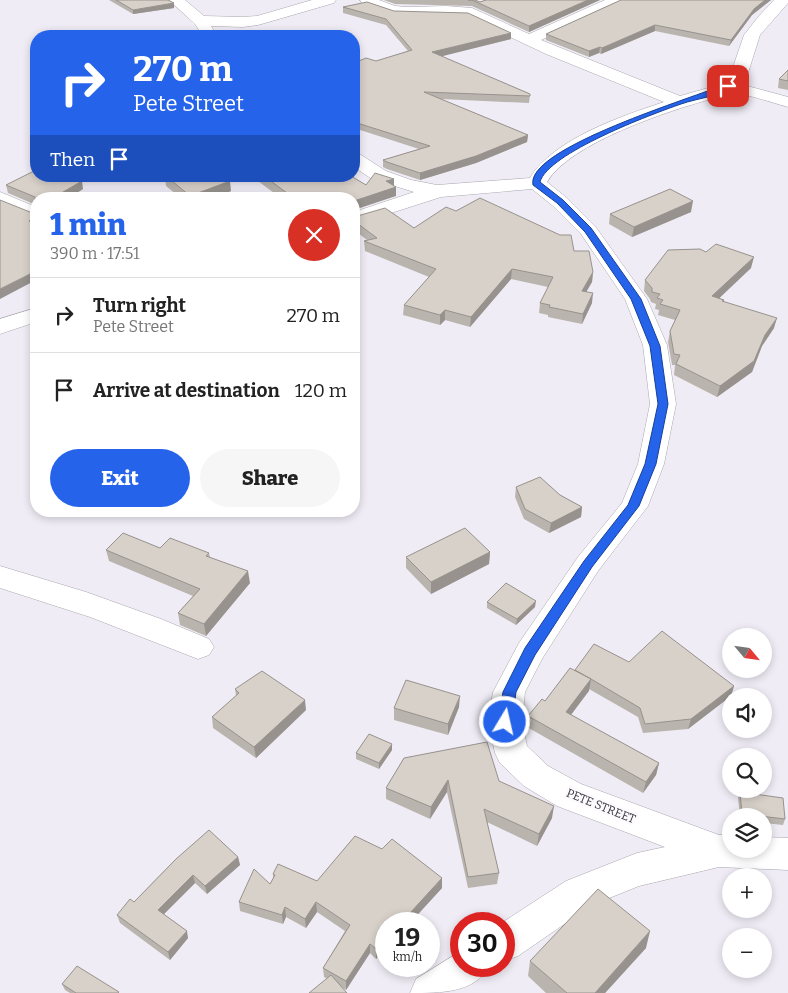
<!DOCTYPE html>
<html lang="en">
<head>
<meta charset="utf-8">
<style>
	:root { --surface:#fff; --page:#f6f6f6; --text:#222; --muted:#767676; --line:#e0e0e0; --accent:#2563eb }
	body { margin:0; font-family:Bitter,serif; background:var(--page); color:var(--text); height:100vh; display:flex; flex-direction:column; font-size:19px; white-space:nowrap }
	* { box-sizing:border-box; margin:0 }
	p { font-size:16px; color:var(--muted) }
	.icon { flex:none; width:28px; height:28px; fill:none; stroke:currentColor; stroke-width:2; stroke-linecap:round; stroke-linejoin:round }
	.map { position:relative; flex:1; overflow:hidden }
	.panel { position:absolute; left:30px; top:192px; width:330px; height:325px; display:flex; flex-direction:column; background:var(--surface); border-radius:20px; box-shadow:0 2px 8px #0003 }
	.panel>* { flex:none }
	.top-card { position:absolute; left:30px; top:30px; width:330px; height:152px; border-radius:20px; box-shadow:0 2px 8px #0003; background:#2563eb; color:#fff; overflow:hidden }
	.needle { width:32px; rotate:119deg }
	.tools { position:absolute; left:722px; top:628px; display:grid; gap:10px }
	.tools a { display:grid; place-items:center; width:50px; height:50px; border-radius:50%; background:var(--surface); box-shadow:0 2px 8px #0003; font-size:25px }
	.speed { position:absolute; left:375px; top:912px; display:flex; gap:10px; font-size:25px; font-weight:700; text-align:center }
	.speed>* { display:grid; place-content:center; width:65px; height:65px; border-radius:50%; background:var(--surface); box-shadow:0 2px 8px #0003; line-height:1 }
	.speed small { font-size:12px; font-weight:400 }
	.speed .limit { border:8px solid #d22; background:#fff; color:#111 }
	.pin { position:absolute; display:grid; place-items:center; width:42px; height:42px; color:#fff; margin:-21px; border-radius:10px; box-shadow:0 2px 8px #0006 }
	.me { position:absolute; width:55px; margin:-28px; rotate:9deg; stroke-linejoin:round; filter:drop-shadow(0 0 4px #0008) }
	.turn { display:flex; align-items:center; gap:18px; height:105px; padding:0 20px; font-size:22px }
	.turn .icon { width:65px; height:65px; stroke-width:2.5 }
	.turn b { display:block; font-size:35px; line-height:42px }
	.then { display:flex; align-items:center; height:48px; padding:0 20px; background:#0003; gap:10px; font-size:19px }
	.round { display:grid; place-items:center; flex:none; width:52px; height:52px; border-radius:26px; background:var(--page) }
	.headline { display:flex; align-items:center; justify-content:space-between; height:85px; padding:0 20px }
	h1 { font-size:30px; font-weight:800; line-height:38px; color:var(--accent) }
	.primary-button { display:flex; gap:10px; margin-top:auto; padding:10px 20px }
	.primary-button a { flex:1; height:58px; border-radius:30px; background:var(--accent); color:#fff; font-size:20px; font-weight:800; line-height:58px; text-align:center }
	.primary-button a+a { background:var(--page); color:var(--text) }
	ul { padding:0; list-style:none }
	li { display:flex; align-items:center; gap:15px; height:75px; padding:0 20px; border-top:1px solid var(--line) }
	li div { flex:1 }
	li b { display:block; font-size:19px }
	li em { font-style:normal }
	.map>svg:first-child { display:block }
	.lines { fill:none; stroke-linecap:round; stroke-linejoin:round }
	.minor-casing { stroke:#aaa7af; stroke-width:1 }
	.minor { fill:#fff; fill-rule:evenodd }
	.wall { fill:#bab4ae }
	.shaded-wall { fill:#97928d }
	.building { fill:#d8d1ca; stroke:#97928d }
	.route { fill:#2563eb; stroke:#184099 }
	.labels { text-anchor:middle; dominant-baseline:central; stroke-width:5; stroke-linejoin:round; paint-order:stroke }
	.street-label { font-size:12px; fill:#3a383c; stroke:#fcfafe }
</style>
</head>
<body>
<div class="map">
<svg width="788" height="993" viewBox="0 0 788 993">
	<rect width="100%" height="100%" fill="#efecf5"/>
	<g class="lines">
		<defs>
			<path id="minor" d="M169 0H185L204 16 243 17 257 16 312 0H336L334 3 258 25 243 27 211 26 217 36H203L195 24Z
				M360 0H379L395 6 407 7 446 6 472 8 529 34 605 0H624L622 3 541 40 680 96 708 88 726 79 731 73 744 35 759 16 774 0H788V3L760 35 748 73 740 84 788 97V107C777 104 737 91 729 92 723 93 717 97 711 99 668 111 570 143 547 182L567 198 595 226 647 299 667 345 676 404 664 464 648 506 598 571 542 659 525 692 522 722 527 746 548 766 581 784 719 835H731V849H764V837L788 838V870L719 867 639 886 592 905 518 956 504 961V924H500L566 881 637 853 665 847 557 806 524 786 500 763 495 753 488 722 493 692 519 643 578 557 622 503 638 464 650 404 643 345 625 299 581 234 553 206 532 189 441 197 354 225V212L414 192 372 179 354 167V153L361 155 386 171 411 180 437 185 530 178C553 139 622 116 664 102L546 54 468 17 394 15 376 10 362 3Z
				M0 192 36 207V221L0 206Z
				M36 308V322L0 334V319Z
				M0 566 86 592 161 619 209 639 214 647 209 655 198 659 90 617 0 588Z
				M461 951V966H490C474 993 442 993 410 993L416 979Z"/>
		</defs>
		<use href="#minor" class="minor-casing"/>
		<use href="#minor" class="minor"/>
	</g>
	<path class="wall" d="M109 0H168L174 3V8L133 14Z
		M384 0H475L480 2 486 0H600L529 32 472 6 395 4Z
		M621 0H771L752 15 729 46 655 31 601 54 599 53 589 57 546 40V34Z
		M343 7 394 11 511 39 441 56 530 94 529 103 441 99 528 135 527 142 476 163 420 180 387 169 383 167V160L419 149 354 128V63L376 61 408 51 386 25 343 13Z
		M788 70V90L778 88 779 79Z
		M165 176 231 191 211 199H182L166 186Z
		M246 176H351L366 185 394 186 396 196 354 199H282L258 181 255 182Z
		M6 185 83 189 67 199H36V209V205L8 193Z
		M456 211 574 251 593 272 592 282 586 292 592 303 582 324 548 317V315L539 313 540 303 548 287 511 279 470 327 445 320 440 325 403 315 404 305 429 277 365 251 364 241 367 240 354 230V217L414 228Z
		M691 212 632 237 609 224 610 214Z
		M706 252 751 268 719 298 724 300 723 301 774 328 762 346 752 372 717 397 674 375 675 365H672L668 342 670 331 675 320 658 315 659 310 655 309 656 304 651 302 650 299 644 291 645 280Z
		M516 487 560 495 582 507 581 517 549 533 524 519 515 497Z
		M160 548 209 553 210 557 250 583 206 636 180 625 178 613 193 596 109 561 106 550Z
		M490 552 489 564 431 594 406 568V557Z
		M487 602 535 607 516 625 487 608Z
		M629 662 734 686 731 696 688 729 643 733 638 717 589 689 571 715 659 763 656 775 643 793 527 727 528 716 545 701 575 670Z
		M235 689 306 710 256 758 213 728 212 717 236 696Z
		M459 707 448 735 394 720V708Z
		M392 750 379 769 356 759V753Z
		M404 758 499 781 552 818 537 846 487 822 499 873 497 884 468 888 447 792 430 819 386 799V788Z
		M740 792 785 819 783 825 764 823V816H740L738 798Z
		M238 857 240 865 207 894 195 883 164 914 188 938 170 960 120 923 117 915 134 902 176 859Z
		M273 874 317 881 442 888 409 924H386V948L376 959 370 953 346 990 324 977 323 968 345 931 317 912 306 928 286 917 283 924 240 911 239 902 270 884 273 879Z
		M646 948 605 993H546L528 976 530 961Z
		M62 984 119 993H70L65 990Z"/>
	<path class="shaded-wall" d="M588 0H600L529 32V26Z
		M765 0H771L752 15 729 46 731 40 754 9Z
		M174 3V8L133 14V10Z
		M655 25V31L601 54 602 48Z
		M511 33V39L431 59 432 52Z
		M600 47 599 53 589 57V51Z
		M528 135 527 142 476 163 420 180V173Z
		M254 176H258V181L255 182Z
		M394 179V187H396V196L354 210V201L386 181Z
		M82 181 83 189 67 199H51Z
		M230 181 231 191 211 199H191L190 196Z
		M693 201 691 212 632 237 634 227Z
		M36 218V227L29 221Z
		M754 257 751 268 710 307 712 296Z
		M512 269 511 279 470 327 471 317Z
		M36 271V280L0 299V289Z
		M593 272 592 282 581 301 582 291Z
		M593 293 592 303 582 324 583 314Z
		M445 310V320L440 325V315Z
		M777 318 774 328 762 346 752 372 717 397 720 386 765 335Z
		M582 507 581 517 549 533 551 523Z
		M490 552 489 564 431 594V582Z
		M248 571 250 583 206 636 204 624Z
		M536 601 535 607 516 625 517 619Z
		M591 679 589 691 564 724 566 712Z
		M734 686 731 696 688 729 691 719Z
		M460 696 459 707 448 735V724Z
		M305 700 306 710 256 758 254 747Z
		M392 744V750L379 769V763Z
		M659 763 656 775 643 793 646 782Z
		M448 780 447 792 430 819 431 807Z
		M554 806 552 818 537 846 539 834Z
		M238 857 240 865 207 894 205 886Z
		M193 875 195 883 160 918 158 910Z
		M442 878V888L409 924H400Z
		M316 902 317 912 306 928 305 919Z
		M285 907 286 917 283 924 282 915Z
		M187 931 188 938 170 960 168 952Z
		M650 931 646 948 605 993H595Z
		M386 938V948L376 959V949Z
		M370 944V953L346 990V981Z"/>
	<path class="building" d="M116 0H168L174 3 133 10Z
		M468 0H475L480 2 486 0H588L529 26 472 0Z
		M621 0H765L754 9 731 40 655 25 602 48 600 47 589 51 546 34Z
		M367 2 394 11 468 13 511 33 432 52 530 94V96L424 92 528 135 476 156 420 173 387 162 383 160 430 146 354 122V63L366 58 376 61 412 50 386 19 343 7Z
		M788 70V81L779 79Z
		M36 170V176H70L82 181 51 199H36V207L35 197 6 185Z
		M375 173 394 179 386 181 396 187 354 201V199H295L264 176H351L366 185Z
		M166 176H217L230 181 190 196Z
		M670 189 693 201 634 227 610 214Z
		M480 198 560 235H571L574 251H589L593 272 582 291 593 293 583 314 549 307 550 305 540 303 553 277 512 269 471 317 445 310 440 315 404 305 436 269 364 241 377 238 354 221V217L385 208 414 228 446 207 456 211Z
		M0 200 35 214 36 216V218L29 221 36 226V271L0 289Z
		M716 244 754 257 712 296 724 300 722 301 777 318 765 335 754 361 720 386 676 364 680 355 674 354 670 331 680 310 660 304 663 300 657 298 660 294 652 292V288L645 280 668 250 700 249 706 252Z
		M540 477 560 495 582 507 551 523 525 509 516 487Z
		M465 528 490 552 431 582 406 557Z
		M123 533 160 548 170 538 209 553 206 556 248 571 204 624 178 613 200 589 106 550Z
		M506 583 536 601 517 619 487 602Z
		M662 631 734 686 691 719 645 724 640 708 591 679 575 670 594 644 629 662Z
		M570 668 591 679 566 712 659 763 646 782 528 716 542 699 545 701Z
		M262 671 305 700 254 747 212 717 239 693 235 689Z
		M406 680 460 696 448 724 394 708Z
		M369 734 392 744 379 763 356 753Z
		M487 742 499 781 554 806 539 834 484 809 499 873 468 877 448 780 431 807 386 788 404 758Z
		M740 792 783 798 785 819 742 814Z
		M209 830 238 857 205 886 193 875 158 910 187 931 168 952 117 915 130 899 134 902 176 859Z
		M355 836 382 849 392 839 442 878 400 924H386V938L376 949 370 944 346 981 323 968 350 925 316 902 305 919 285 907 282 915 239 902 254 869 270 884 275 875 273 874 278 864 317 881Z
		M598 889 650 931 595 993H567L530 961Z
		M77 966 119 992 118 993H76L62 984Z
		M331 975 347 993H309Z"/>
	<path class="route" d="M726 84 732 86C718 97 698 98 681 104 652 114 548 153 540 182L563 200 591 228 641 299 660 346 668 404 656 464 639 506 592 567 535 655 516 692 512 722 509 726 505 727 500 726 498 722 503 692 525 648 584 561 628 505 645 464 658 404 650 346 631 299 585 232 557 203 533 185C525 148 696 97 726 84Z"/>
	<g class="labels">
		<g class="street-label">
			<text transform="translate(601 806) rotate(22)">PETE STREET</text>
		</g>
	</g>
</svg>
<div class="tools">
<a><svg class="needle" viewBox="-14 -14 28 28"><path d="M0-13l5 13h-10z" fill="#e53935"/><path d="M0 13l5-13h-10z" fill="#767676"/></svg></a>
<a><svg class="icon" aria-label="sound" viewBox="0 0 24 24"><path d="M4 9h4l5-4v14l-5-4H4zM17 9q2 3 0 6"/></svg></a>
<a><svg class="icon" aria-label="search" viewBox="0 0 24 24"><circle cx="10" cy="10" r="6"/><path d="M15 15l6 6"/></svg></a>
<a><svg class="icon" aria-label="layers" viewBox="0 0 24 24"><path d="M12 4l9 5-9 5-9-5zM3 14l9 5 9-5"/></svg></a>
<a>+</a>
<a>−</a>
</div>
<div class="speed"><div>19<small>km/h</small></div><div class="limit">30</div></div>
<div class="pin" style="left:728px;top:86px;background:#d93025"><svg class="icon" aria-label="arrive" viewBox="0 0 24 24"><path d="M6 21V4h12l-3 4 3 4H6"/></svg></div>
<svg class="me" style="left:505px;top:722px" viewBox="-20 -20 40 40"><circle r="17" fill="#2563eb" stroke="#fff" stroke-width="3"/><path d="M0-11L8 9 0 5-8 9z" fill="#fff"/></svg>
<div class="top-card">
<div class="turn"><svg class="icon" aria-label="right" viewBox="0 0 24 24"><path d="M7 20v-9h11M14 6l5 5-5 5"/></svg><div><b>270 m</b>Pete Street</div></div>
<div class="then">Then<svg class="icon" aria-label="arrive" viewBox="0 0 24 24"><path d="M6 21V4h12l-3 4 3 4H6"/></svg></div>
</div>
<section class="panel">
<div class="headline"><div><h1>1 min</h1><p>390 m · 17:51</p></div><a class="round" style="background:#d93025;color:#fff"><svg class="icon" aria-label="close" viewBox="0 0 24 24"><path d="M6 6l12 12M18 6L6 18"/></svg></a></div>
<ul>
<li><svg class="icon" aria-label="right" viewBox="0 0 24 24"><path d="M7 20v-9h11M14 6l5 5-5 5"/></svg><div><b>Turn right</b><p>Pete Street</p></div><em>270 m</em></li>
<li><svg class="icon" aria-label="arrive" viewBox="0 0 24 24"><path d="M6 21V4h12l-3 4 3 4H6"/></svg><div><b>Arrive at destination</b></div><em>120 m</em></li>
</ul>
<div class="primary-button"><a>Exit</a><a>Share</a></div>
</section>
</div>
</body>
</html>
